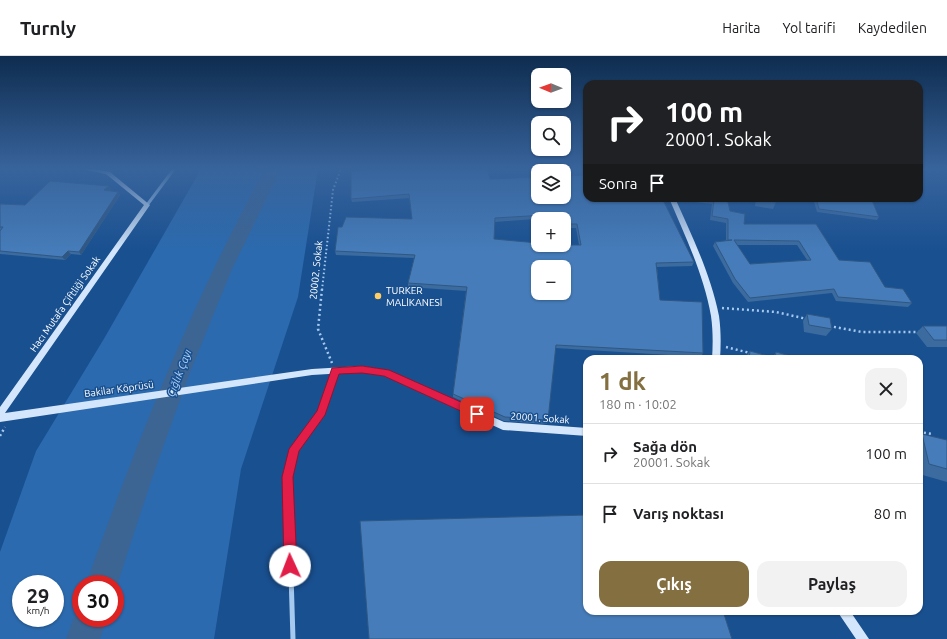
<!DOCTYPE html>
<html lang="tr">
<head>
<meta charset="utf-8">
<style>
	:root { --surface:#fff; --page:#f2f2f2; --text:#202124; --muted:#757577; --line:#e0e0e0; --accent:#846f41 }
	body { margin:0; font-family:Ubuntu,sans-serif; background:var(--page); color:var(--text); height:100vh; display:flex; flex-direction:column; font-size:15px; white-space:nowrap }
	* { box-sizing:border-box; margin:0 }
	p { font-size:13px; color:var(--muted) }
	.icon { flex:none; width:22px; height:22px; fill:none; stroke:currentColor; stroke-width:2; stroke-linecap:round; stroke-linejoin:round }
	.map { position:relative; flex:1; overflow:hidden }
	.side { position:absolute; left:583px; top:299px; width:340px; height:260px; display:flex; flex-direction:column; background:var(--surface); border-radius:12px; box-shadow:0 1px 3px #0004 }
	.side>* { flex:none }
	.hud { position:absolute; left:583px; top:24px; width:340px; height:122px; border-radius:12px; box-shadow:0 1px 3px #0004; background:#202124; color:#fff; overflow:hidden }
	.needle { width:26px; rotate:271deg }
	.controls { position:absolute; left:531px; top:12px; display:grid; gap:8px }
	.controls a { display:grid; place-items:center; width:40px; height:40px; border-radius:8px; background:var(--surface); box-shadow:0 1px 3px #0004; font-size:20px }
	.speed { position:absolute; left:12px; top:519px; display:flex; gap:8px; font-size:20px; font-weight:700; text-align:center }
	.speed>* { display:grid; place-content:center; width:52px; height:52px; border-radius:50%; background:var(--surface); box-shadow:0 1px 3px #0004; line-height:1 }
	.speed small { font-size:10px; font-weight:400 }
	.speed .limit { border:6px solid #d22; background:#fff; color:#111 }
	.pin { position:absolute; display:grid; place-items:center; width:34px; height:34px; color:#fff; margin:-17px; border-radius:8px; box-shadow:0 2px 6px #0006 }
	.me { position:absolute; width:44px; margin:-22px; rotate:358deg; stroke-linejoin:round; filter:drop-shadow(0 0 3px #0008) }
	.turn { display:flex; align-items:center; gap:14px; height:84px; padding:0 16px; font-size:18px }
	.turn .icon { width:52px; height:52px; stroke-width:2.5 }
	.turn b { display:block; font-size:28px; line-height:34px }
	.then { display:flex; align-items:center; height:38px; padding:0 16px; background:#0003; gap:8px; font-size:15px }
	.round { display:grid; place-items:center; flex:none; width:42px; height:42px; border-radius:12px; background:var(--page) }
	.head { display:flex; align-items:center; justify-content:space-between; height:68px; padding:0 16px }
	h1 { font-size:24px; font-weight:700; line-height:30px; color:var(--accent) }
	.cta { display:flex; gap:8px; margin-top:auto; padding:8px 16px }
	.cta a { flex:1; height:46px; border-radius:12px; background:var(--accent); color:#fff; font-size:16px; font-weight:700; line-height:46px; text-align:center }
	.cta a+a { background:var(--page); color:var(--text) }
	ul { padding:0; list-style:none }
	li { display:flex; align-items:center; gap:12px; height:60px; padding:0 16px; border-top:1px solid var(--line) }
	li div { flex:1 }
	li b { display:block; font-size:15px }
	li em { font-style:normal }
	header { display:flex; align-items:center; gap:24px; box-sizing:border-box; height:56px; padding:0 20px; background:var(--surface); border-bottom:1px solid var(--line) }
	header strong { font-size:19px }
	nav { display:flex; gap:22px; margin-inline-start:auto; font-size:14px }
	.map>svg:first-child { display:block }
	.green { fill:#2b6aae; fill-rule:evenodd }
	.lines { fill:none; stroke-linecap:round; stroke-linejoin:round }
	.river { fill:#3d6593; fill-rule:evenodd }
	.path-far1 { stroke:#a6c9ef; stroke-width:2; stroke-dasharray:1.5 2.5; stroke-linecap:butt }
	.path { stroke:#a6c9ef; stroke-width:2.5; stroke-dasharray:2 3; stroke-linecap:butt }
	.street-far2 { stroke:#a6c9ef; stroke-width:3 }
	.street-far1 { stroke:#a6c9ef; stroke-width:4 }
	.street { stroke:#a6c9ef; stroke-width:5 }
	.secondary { fill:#d4e6fb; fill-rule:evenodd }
	.wall { fill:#3b6b9f; fill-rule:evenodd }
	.shaded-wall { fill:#305782 }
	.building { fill:#457cb9; stroke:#305782; fill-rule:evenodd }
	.route { fill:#e11d48; stroke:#92132f }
	.poi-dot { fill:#ffce64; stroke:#195090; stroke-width:1.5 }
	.labels { text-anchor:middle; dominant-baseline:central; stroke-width:3; stroke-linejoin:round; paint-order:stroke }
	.street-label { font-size:10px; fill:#fff; stroke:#195090 }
	.poi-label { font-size:10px; fill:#fff; stroke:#195090; text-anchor:start }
	.water-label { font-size:11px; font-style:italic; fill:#b2d3f6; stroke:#195090 }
</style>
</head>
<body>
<header>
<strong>Turnly</strong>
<nav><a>Harita</a><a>Yol tarifi</a><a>Kaydedilen</a></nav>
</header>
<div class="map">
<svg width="947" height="583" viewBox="0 0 947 583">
	<rect width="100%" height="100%" fill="#195090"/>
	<path class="green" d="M201 113H318L298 241 241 413 214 583H0V496L36 395 105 281ZM21 528H55V562H21ZM81 528H115V562H81Z"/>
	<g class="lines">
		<path class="river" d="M265 113H281L232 213 190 316 152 422 115 535V528H86C137 385 192 246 265 113Z
			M81 549V562H107L100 583H66L78 550Z"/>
		<path class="path-far1" d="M322 234 333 134 341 113"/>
		<path class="path" d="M322 233 318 273 332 307
			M722 252 776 256 807 263
			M829 270 862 276H920
			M726 291 750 297
			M919 376 932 378
			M0 380 5 371"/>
		<path class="street-far2" d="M147 149 174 113"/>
		<path class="street-far1" d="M298 387 321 356 336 315"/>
		<path class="street" d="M293 583 288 421 294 393 299 386"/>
		<path class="secondary" d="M81 113H95L110 116 150 149 5 357 312 313 362 310 386 314 504 366 587 372V380L503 374 385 320 362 316 312 319 0 366V351L144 149 106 118Z
			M669 142H675C692 180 711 219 719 260 721 274 721 289 720 303H712C713 289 713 274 711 260 704 219 685 180 669 142Z
			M837 555H850L869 583H856Z"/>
	</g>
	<path class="wall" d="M490 123 694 206 692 210 657 211 660 244 703 297 701 301 555 292 547 368 504 365 453 341V338L466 235 408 231V227L414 202 336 199 335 195 342 171 412 163 410 142 352 146 351 143ZM561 161 562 163H564V172H576L579 189H538L494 183 495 166Z
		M109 130 111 133 109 135 118 136 120 139 81 199 71 198 65 204 0 198V148L25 149Z
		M694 142H727L730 155 744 168H816L839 204 912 247 908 251 836 245 832 237 748 246 733 227 713 190 715 186 726 185V167L710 164 712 148 694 146ZM737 189H797L807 204 750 208Z
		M756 142H777L776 146 773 153 755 150Z
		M813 142H871L879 161 877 164 817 156Z
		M807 258 832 273 826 280 804 276 803 265Z
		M923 270H947V291H927L916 277Z
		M750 295 773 301 776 296 801 303H745V302Z
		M922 378 947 384V426L919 418V380Z"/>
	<path class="shaded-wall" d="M109 130 111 133 106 138 104 134Z
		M118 136 120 139 81 199 79 196Z
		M68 195 71 198 65 204 62 201Z"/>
	<path class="building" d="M381 113H487L490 123 538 121V141H564V120L587 119V142H662L694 206 656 207 660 244 702 246 703 297 556 289 548 364 505 361 453 338 467 231 408 227 415 199 335 195 338 171H342L346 161 412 163 409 138 351 143V115ZM562 158 563 163H564V168H577L581 189H538V187L494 183 495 162ZM538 211H564V237H538Z
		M50 125 109 130 104 134 118 136 79 196 68 195 62 201 0 195V175L3 171H0V148L25 149Z
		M699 142H727L730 155 745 158 744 168H816L839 204 870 206 885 231 903 233 912 247 838 241 834 233 750 242 735 223 715 186 732 184H728V163L712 160 714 144ZM734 184 799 185 811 204 750 208Z
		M758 142H777L776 146 758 143Z
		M816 142H871L879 161 819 153Z
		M807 258 830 262 832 273 809 269Z
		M923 270H947V284H934Z
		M750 295 775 302 776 296 801 303H749Z
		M922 378 947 384V413L929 408Z
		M587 459V555H723L732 583H369L360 465Z"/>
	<linearGradient id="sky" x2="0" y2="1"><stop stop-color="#0e2c4f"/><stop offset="0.58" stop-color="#38649c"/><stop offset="1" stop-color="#38649c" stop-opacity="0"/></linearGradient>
	<rect width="947" height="195" fill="url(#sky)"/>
	<path class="route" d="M362 310 389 314 481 355 482 358 477 362 474 361 384 320 362 317 339 318 325 359 299 395 293 421 297 510 295 514 290 516 286 514 284 510 282 421 289 393 317 355 332 312Z"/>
	<circle class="poi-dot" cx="378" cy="240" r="4"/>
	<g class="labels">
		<g class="street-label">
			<text transform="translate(316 214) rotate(-84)">20002. Sokak</text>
			<text transform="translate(65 248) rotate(-55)">Hacı Mutafa Çiftliği Sokak</text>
			<text transform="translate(119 333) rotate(-8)">Bakilar Köprüsü</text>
			<text transform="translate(540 362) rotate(4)">20001. Sokak</text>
		</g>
		<g class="poi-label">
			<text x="386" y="234">TURKER<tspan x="386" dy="12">MALİKANESİ</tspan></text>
		</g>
		<g class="water-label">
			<text transform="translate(179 317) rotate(-69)">Çığlık Çayı</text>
		</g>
	</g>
</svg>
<div class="controls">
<a><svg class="needle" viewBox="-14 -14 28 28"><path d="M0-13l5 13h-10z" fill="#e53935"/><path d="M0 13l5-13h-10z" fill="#757577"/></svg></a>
<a><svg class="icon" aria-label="search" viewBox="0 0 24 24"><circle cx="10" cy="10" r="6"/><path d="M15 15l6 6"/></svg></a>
<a><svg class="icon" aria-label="layers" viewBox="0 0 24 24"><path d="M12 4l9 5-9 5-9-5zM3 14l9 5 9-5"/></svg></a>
<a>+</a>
<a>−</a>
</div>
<div class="speed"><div>29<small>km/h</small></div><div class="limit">30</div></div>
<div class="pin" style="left:477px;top:358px;background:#d93025"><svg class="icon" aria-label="arrive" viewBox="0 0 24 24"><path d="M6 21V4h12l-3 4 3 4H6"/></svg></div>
<svg class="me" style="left:290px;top:510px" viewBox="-20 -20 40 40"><circle r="19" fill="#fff"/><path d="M0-13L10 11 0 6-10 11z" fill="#e11d48"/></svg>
<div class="hud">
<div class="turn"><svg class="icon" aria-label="right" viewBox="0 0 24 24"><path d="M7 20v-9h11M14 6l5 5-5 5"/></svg><div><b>100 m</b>20001. Sokak</div></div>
<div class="then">Sonra<svg class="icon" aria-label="arrive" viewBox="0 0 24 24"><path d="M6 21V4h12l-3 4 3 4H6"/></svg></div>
</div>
<section class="side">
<div class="head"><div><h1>1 dk</h1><p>180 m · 10:02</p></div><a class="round"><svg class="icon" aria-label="close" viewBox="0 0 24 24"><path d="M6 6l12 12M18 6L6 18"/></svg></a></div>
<ul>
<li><svg class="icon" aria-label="right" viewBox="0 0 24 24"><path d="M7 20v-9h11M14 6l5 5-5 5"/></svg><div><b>Sağa dön</b><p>20001. Sokak</p></div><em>100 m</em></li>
<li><svg class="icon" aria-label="arrive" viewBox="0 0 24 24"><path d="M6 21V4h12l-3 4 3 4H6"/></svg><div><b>Varış noktası</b></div><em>80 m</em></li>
</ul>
<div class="cta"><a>Çıkış</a><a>Paylaş</a></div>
</section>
</div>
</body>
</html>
